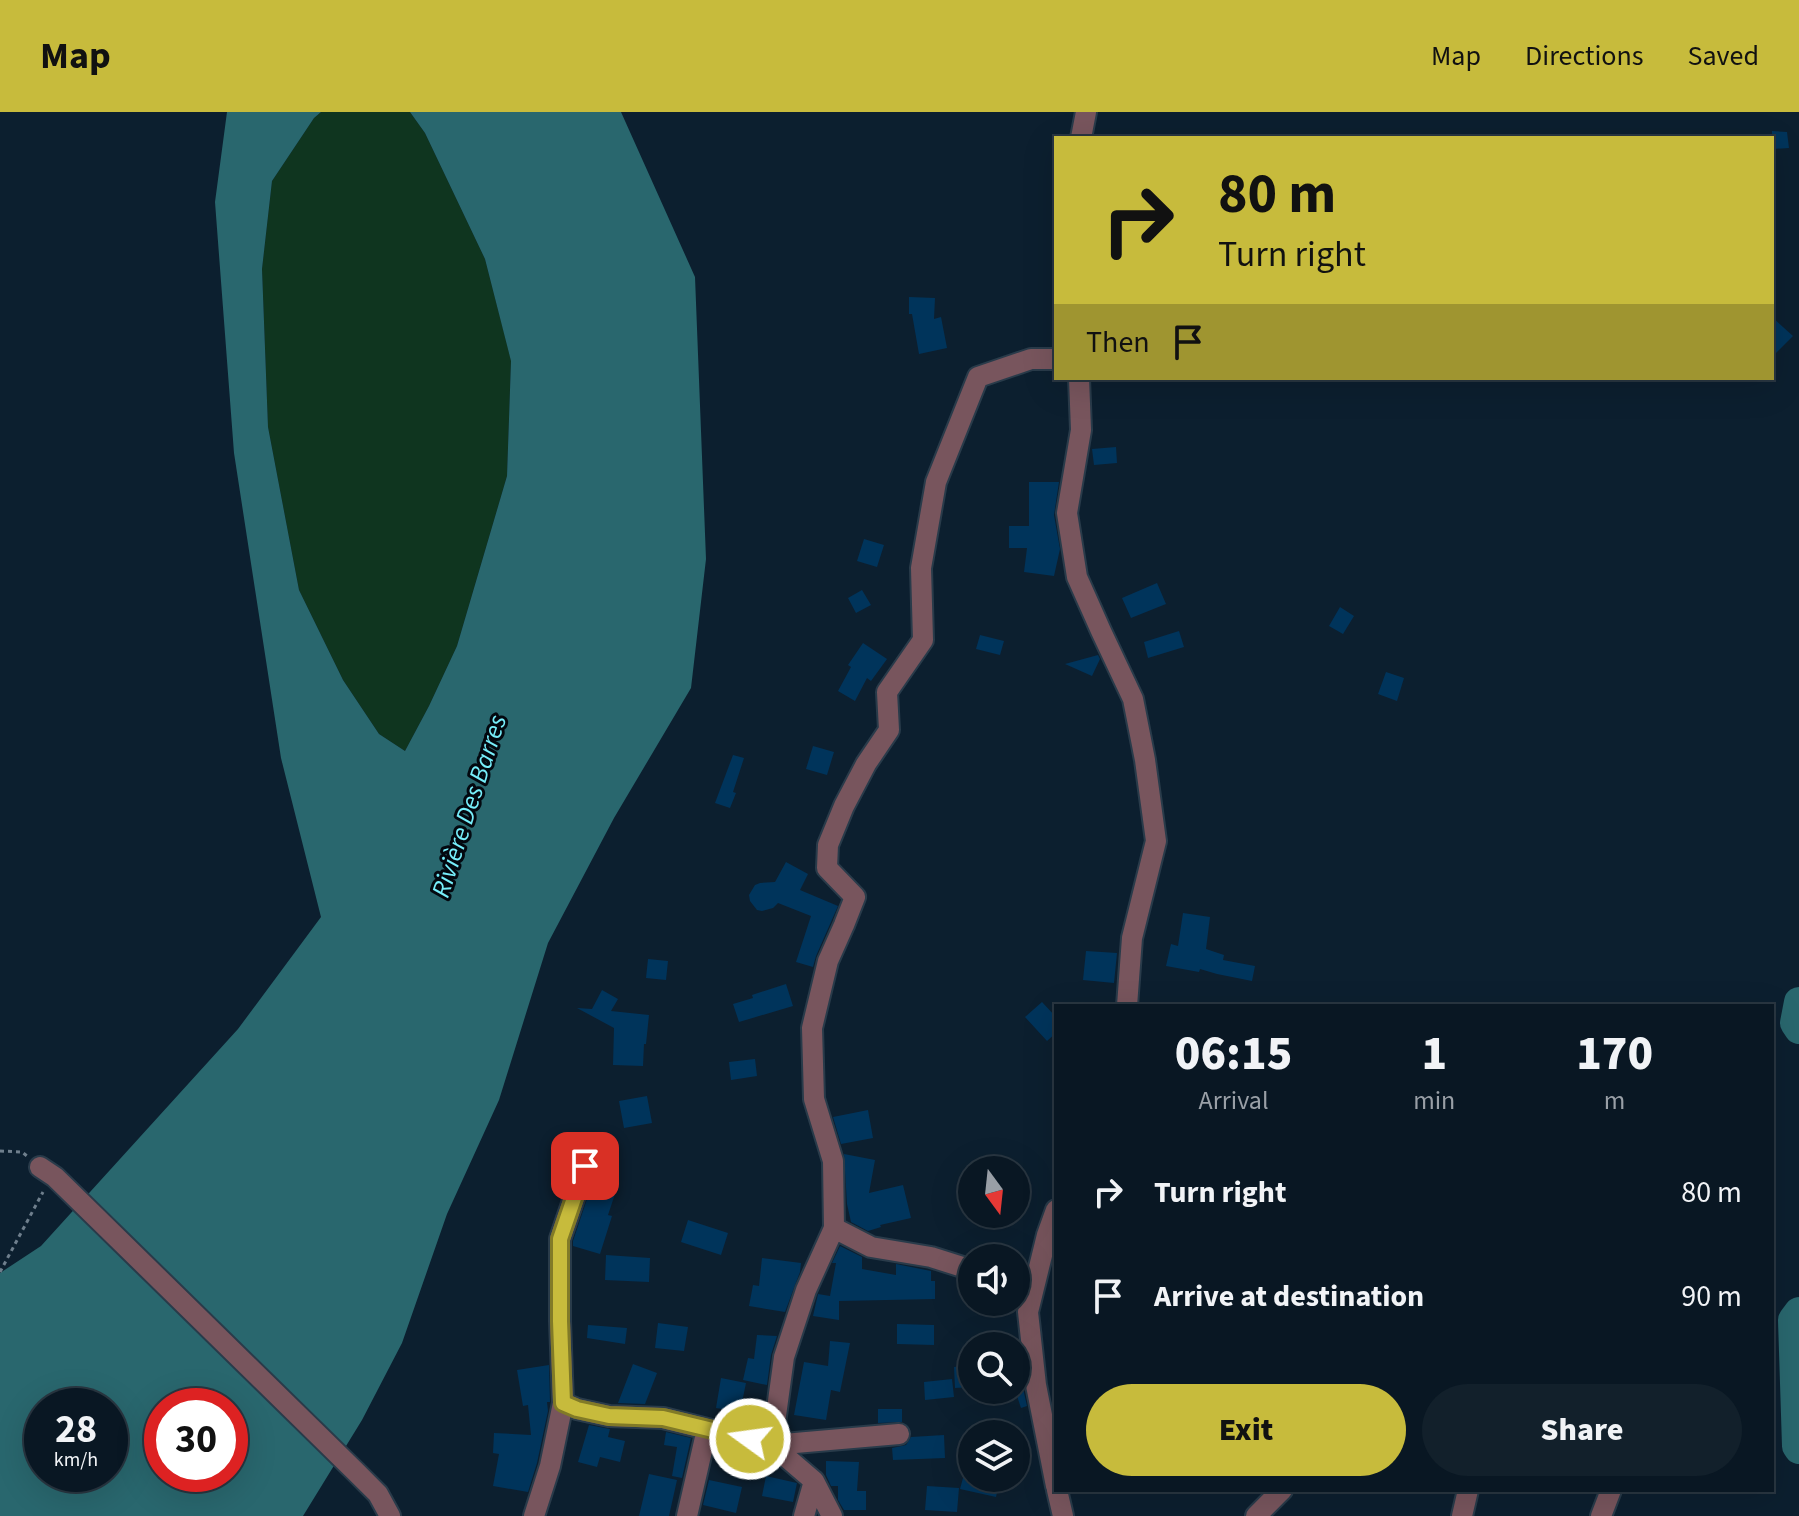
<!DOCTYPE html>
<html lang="en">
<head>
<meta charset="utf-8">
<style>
	:root { --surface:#091723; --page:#12202b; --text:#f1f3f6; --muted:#999fa6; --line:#293641; --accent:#c7bb3c }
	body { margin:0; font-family:"Source Sans 3",sans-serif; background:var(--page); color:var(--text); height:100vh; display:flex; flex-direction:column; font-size:30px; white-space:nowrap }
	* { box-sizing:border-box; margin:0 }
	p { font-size:26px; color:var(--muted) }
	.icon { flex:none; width:44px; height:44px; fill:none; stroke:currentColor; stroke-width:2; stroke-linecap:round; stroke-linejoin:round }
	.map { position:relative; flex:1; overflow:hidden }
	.side { position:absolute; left:1054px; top:892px; width:720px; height:488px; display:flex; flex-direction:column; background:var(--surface); border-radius:0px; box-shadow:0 8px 32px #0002,0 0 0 2px var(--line) }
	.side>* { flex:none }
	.top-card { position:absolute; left:1054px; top:24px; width:720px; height:244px; border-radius:0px; box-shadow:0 8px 32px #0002,0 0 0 2px var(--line); background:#c7bb3c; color:#111; overflow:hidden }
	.needle { width:52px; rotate:165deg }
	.buttons { position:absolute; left:958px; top:1044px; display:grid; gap:16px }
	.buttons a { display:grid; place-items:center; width:72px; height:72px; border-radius:50%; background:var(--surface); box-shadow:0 8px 32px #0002,0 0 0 2px var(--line); font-size:40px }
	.speed { position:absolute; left:24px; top:1276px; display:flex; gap:16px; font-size:40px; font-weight:700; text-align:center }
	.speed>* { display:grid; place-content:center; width:104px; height:104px; border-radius:50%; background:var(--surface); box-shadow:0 8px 32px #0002,0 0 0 2px var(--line); line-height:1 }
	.speed small { font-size:20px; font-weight:400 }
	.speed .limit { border:12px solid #d22; background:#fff; color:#111 }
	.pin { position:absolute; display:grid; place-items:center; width:68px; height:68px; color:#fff; margin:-34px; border-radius:16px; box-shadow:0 4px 12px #0006 }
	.me { position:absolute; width:88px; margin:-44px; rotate:284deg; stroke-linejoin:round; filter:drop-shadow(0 0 6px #0008) }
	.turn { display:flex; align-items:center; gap:28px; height:168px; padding:0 32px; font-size:36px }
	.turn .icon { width:104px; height:104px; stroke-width:2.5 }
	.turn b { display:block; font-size:56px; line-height:68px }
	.then { display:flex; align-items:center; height:76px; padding:0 32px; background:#0003; gap:16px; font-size:30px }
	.eta { display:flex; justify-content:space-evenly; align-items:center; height:136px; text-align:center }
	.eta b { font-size:48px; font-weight:800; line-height:56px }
	.button { display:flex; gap:16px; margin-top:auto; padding:16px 32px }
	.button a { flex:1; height:92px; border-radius:48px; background:var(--accent); color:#111; font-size:32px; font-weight:800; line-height:92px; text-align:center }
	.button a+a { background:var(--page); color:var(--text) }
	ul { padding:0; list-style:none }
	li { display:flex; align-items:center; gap:24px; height:104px; padding:0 32px }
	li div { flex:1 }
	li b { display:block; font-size:30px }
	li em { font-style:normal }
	header { display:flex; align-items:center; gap:48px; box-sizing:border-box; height:112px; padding:0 40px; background:var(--accent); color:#111 }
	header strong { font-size:38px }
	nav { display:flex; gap:44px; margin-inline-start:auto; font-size:28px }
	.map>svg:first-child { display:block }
	.green { fill:#0f351f }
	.water { fill:#29676e; fill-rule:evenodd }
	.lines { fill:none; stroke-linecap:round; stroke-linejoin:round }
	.river { stroke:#29676e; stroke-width:30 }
	.building { fill:#00345b }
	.minor-casing { stroke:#293b4a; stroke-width:24 }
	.path { stroke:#6f7f8d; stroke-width:3; stroke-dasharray:4 4; stroke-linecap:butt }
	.minor { stroke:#78555d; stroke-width:20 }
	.route-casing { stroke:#817a27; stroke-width:20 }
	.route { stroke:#c7bb3c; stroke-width:14 }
	.labels { text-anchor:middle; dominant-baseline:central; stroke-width:6; stroke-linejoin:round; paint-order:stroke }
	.water-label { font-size:26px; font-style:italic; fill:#77effb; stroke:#03080f }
</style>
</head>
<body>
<header>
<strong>Map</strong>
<nav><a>Map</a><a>Directions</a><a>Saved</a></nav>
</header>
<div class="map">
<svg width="1799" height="1404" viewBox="0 0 1799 1404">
	<rect width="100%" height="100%" fill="#0c1f2f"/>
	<path class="green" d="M321 0H410L425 21 485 147 511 248 507 364 457 534 429 594 405 639 379 622 343 568 299 478 268 315 262 157 272 69 314 6Z"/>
	<path class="water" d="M227 0H321L314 6 272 69 262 157 268 315 299 478 343 568 379 622 405 639 429 594 457 534 507 364 511 249 485 147 425 21 410 0H621L695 165 706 447 691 576 614 706 548 831 499 988 447 1102 402 1231 362 1308 303 1404H0V1161L41 1134 238 917 321 805 281 646 234 341 215 90ZM42 1294H110V1362H42ZM162 1294H230V1362H162Z"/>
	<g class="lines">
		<path class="river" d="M1799 890 1795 911 1799 917
			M1799 1200 1793 1208 1797 1334 1799 1337"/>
	</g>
	<path class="building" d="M1772 19 1787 20 1789 36 1772 37Z
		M909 185 935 186 934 207 941 205 947 236 919 242 912 202H909Z
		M1772 205 1793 224 1772 245Z
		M1116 335 1117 351 1094 353 1092 337Z
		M1029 370H1059L1054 403 1060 437 1054 464 1024 460 1027 436H1009V414H1029Z
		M864 427 884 433 877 455 857 449Z
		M1157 471 1166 492 1131 506 1122 486Z
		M862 478 871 493 856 501 848 486Z
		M1340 495 1354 504 1343 522 1329 514Z
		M1179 519 1184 535 1148 546 1144 530Z
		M980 523 1004 529 1000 543 976 537Z
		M863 531 887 547 871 569 867 566 855 589 838 579 851 555 848 553Z
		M1098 543 1100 547 1092 564 1065 552Z
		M1386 560 1404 566 1397 589 1378 582Z
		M813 634 834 640 827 663 806 657Z
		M733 643 744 646 733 680 736 681 730 696 715 691Z
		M786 750 808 762 800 778 838 794 816 844 813 855 796 850 811 804 778 791 773 796 762 799 757 798 750 789 749 783 755 773 760 771 775 770Z
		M1183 801 1210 805 1206 837 1224 843 1223 848 1255 854 1252 869 1217 862 1200 857 1199 860 1166 854 1171 832 1178 834Z
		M1086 839 1117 841 1114 871 1083 868Z
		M648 847 668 849 666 868 646 866Z
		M786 872 793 894 739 910 733 892 753 886 752 883Z
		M602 878 618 887 611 899 649 903 646 932H644L643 954 613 953 614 916 577 896 592 897Z
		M1042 890 1056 905V921L1047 929 1025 905Z
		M755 947 757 964 731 968 729 950Z
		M647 984 652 1011 624 1016 619 989Z
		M868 998 873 1026 841 1032 833 1005Z
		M569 1033 581 1042 576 1045 570 1059 557 1049Z
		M844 1042 875 1048 869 1081 903 1073 911 1106 880 1113 881 1115 868 1119 851 1110 847 1092Z
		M592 1072 616 1079 608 1103 612 1104 600 1142 573 1134V1129Z
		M688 1108 728 1121 721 1143 681 1130Z
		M840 1134 862 1145V1157L896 1163V1152L931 1159V1169H935V1187L839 1189V1208L813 1204 818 1182 830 1184 836 1151H832Z
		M606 1143 650 1146 649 1170 605 1168Z
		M762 1146 801 1151 800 1160 785 1200 749 1194 753 1173 759 1174Z
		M658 1211 688 1215 684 1239 655 1236Z
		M897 1212 934 1213V1233L897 1232Z
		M588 1213 627 1216 625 1232 587 1226Z
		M757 1223 777 1224 771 1243 767 1273 743 1268 748 1246 754 1247Z
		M830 1229 850 1231 840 1280 831 1278 826 1308 794 1303 804 1250 828 1254Z
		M633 1252 657 1261 645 1292 618 1291Z
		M549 1253 550 1290H547L548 1299 537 1351 528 1380 493 1374 499 1342 493 1341 494 1321 531 1323 528 1293 523 1294 517 1258Z
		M972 1253V1275L955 1276 954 1255Z
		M721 1266 746 1271 740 1300 716 1296Z
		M952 1267 954 1285 925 1288 924 1270Z
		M1023 1276 1027 1294 1021 1296 1015 1278Z
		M878 1297H902V1310L878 1311Z
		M589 1313 610 1317 608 1325 625 1329 620 1350 600 1345 597 1355 578 1350Z
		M666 1320 691 1326 682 1366 672 1364 677 1335 664 1333Z
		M944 1323 945 1346 893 1348 892 1336 906 1333 911 1325Z
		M826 1349 859 1350 857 1379H866V1398H844L838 1388V1374H831L826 1363Z
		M649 1362 677 1368 669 1404H639Z
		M766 1364 797 1371 793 1390 762 1384Z
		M963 1366H1000L996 1385 960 1377Z
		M709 1368 742 1375 736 1401 703 1393Z
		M927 1374 959 1376 957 1400 925 1398Z"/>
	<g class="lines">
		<defs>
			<path id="minor" d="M1081 26 1086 0
				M1079 266 1081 318 1067 401 1077 465 1101 519 1133 587 1145 648 1156 729 1132 826 1127 894
				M585 1054 560 1127V1209L563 1291 577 1297 609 1304 663 1306 772 1333 899 1322
				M40 1055 55 1065 356 1360 378 1382 390 1404
				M1056 1098 1047 1123 1028 1200 1036 1273 1056 1374
				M834 1116 833 1049 814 987 812 916 828 849 844 813 855 785 827 756 828 733 844 694 866 652 889 618 887 580 923 528 921 456 936 370 978 265 1031 247H1056
				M1057 1378 1063 1404
				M534 1404 550 1354 563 1291
				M687 1404 707 1317
				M804 1404 814 1369
				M832 1404 814 1369 772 1333 784 1245 806 1178 834 1116 871 1135 931 1145 972 1158
				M1256 1404 1282 1378
				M1462 1404 1468 1378
				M1601 1404 1611 1378"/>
		</defs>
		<use href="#minor" class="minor-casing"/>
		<path class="path" d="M0 1039 22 1040 27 1044
			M0 1160 43 1080"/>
		<use href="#minor" class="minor"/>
	</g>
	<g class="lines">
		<defs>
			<path id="route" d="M585 1054 560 1127V1209L563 1291 577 1297 609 1304 663 1306 750 1327"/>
		</defs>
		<use href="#route" class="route-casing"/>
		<use href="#route" class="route"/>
	</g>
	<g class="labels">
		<g class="water-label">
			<text transform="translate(469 694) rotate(-72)">Rivière Des Barres</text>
		</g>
	</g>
</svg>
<div class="buttons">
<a><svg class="needle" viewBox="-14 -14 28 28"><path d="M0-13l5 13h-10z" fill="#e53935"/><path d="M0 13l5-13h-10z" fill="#999fa6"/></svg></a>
<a><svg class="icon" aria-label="sound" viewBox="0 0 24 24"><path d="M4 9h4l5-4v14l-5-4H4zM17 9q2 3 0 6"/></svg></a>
<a><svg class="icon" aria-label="search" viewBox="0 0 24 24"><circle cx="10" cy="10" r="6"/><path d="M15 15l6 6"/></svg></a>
<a><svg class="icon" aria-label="layers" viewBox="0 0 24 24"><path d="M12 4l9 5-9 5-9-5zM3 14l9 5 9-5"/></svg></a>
</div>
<div class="speed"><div>28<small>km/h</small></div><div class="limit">30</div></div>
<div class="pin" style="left:585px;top:1054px;background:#d93025"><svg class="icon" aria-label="arrive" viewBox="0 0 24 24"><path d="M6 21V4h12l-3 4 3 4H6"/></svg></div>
<svg class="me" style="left:750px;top:1327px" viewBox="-20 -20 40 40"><circle r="17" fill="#c7bb3c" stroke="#fff" stroke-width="3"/><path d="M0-11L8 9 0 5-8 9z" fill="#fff"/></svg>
<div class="top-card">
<div class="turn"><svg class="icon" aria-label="right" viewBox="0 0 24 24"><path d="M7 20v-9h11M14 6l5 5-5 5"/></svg><div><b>80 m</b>Turn right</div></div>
<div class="then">Then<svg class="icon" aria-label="arrive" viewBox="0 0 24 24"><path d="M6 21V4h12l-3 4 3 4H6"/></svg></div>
</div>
<section class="side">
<div class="eta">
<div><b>06:15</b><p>Arrival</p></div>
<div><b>1</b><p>min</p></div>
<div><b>170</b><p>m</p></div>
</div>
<ul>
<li><svg class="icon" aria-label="right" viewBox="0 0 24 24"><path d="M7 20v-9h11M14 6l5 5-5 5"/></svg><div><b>Turn right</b></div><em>80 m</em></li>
<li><svg class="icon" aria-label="arrive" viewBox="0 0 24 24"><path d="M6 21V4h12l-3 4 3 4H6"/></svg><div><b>Arrive at destination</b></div><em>90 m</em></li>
</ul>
<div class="button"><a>Exit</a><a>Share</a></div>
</section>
</div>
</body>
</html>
